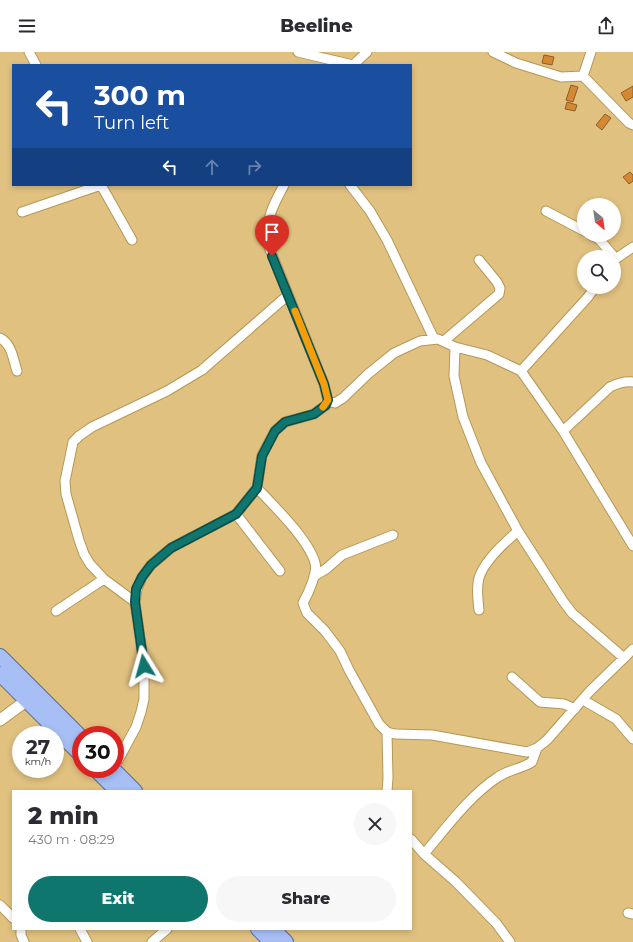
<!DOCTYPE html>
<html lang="en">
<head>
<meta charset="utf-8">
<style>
	:root { --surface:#fff; --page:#f7f7f7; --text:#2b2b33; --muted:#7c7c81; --accent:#0f766e }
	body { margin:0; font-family:Montserrat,sans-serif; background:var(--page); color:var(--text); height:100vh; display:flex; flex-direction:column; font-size:15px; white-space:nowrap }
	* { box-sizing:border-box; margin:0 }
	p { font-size:13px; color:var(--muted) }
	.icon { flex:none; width:22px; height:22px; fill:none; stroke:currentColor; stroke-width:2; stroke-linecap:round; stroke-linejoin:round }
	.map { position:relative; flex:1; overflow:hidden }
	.details { position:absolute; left:12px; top:738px; width:400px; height:140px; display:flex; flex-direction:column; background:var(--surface); border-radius:0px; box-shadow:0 2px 6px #0003 }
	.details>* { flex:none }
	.banner { position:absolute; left:12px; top:12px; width:400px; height:122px; border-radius:0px; box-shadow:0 2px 6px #0003; background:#1a4fa0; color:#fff; overflow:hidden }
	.needle { width:26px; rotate:151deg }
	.buttons { position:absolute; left:577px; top:146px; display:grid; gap:8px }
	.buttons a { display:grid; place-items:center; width:44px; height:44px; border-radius:50%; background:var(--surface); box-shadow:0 2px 6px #0003; font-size:20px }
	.speed { position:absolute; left:12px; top:674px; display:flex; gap:8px; font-size:20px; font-weight:700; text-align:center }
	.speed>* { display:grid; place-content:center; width:52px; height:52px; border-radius:50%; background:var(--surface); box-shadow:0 2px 6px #0003; line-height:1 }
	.speed small { font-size:10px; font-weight:400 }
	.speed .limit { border:6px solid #d22; background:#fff; color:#111 }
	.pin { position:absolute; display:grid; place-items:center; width:34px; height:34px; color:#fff; margin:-41px -17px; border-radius:50% 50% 50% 0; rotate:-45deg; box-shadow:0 0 4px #0007 }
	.pin .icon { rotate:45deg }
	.me { position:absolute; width:44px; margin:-22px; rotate:352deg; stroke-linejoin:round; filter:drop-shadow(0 0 3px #0008) }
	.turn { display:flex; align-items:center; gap:14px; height:84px; padding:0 16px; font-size:18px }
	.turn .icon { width:52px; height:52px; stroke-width:2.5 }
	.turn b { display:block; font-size:28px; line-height:34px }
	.lanes { display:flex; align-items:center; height:38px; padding:0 16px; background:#0003; justify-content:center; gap:20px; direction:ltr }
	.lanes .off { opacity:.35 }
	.round { display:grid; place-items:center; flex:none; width:42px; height:42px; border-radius:21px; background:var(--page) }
	.summary { display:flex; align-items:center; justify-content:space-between; height:68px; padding:0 16px }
	h1 { font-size:24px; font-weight:800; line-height:30px }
	.primary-button { display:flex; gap:8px; margin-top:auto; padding:8px 16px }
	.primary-button a { flex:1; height:46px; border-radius:24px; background:var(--accent); color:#fff; font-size:16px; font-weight:800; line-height:46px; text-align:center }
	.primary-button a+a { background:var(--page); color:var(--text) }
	header { display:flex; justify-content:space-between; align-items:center; height:52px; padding:0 16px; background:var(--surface); font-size:18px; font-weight:800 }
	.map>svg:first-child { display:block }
	.building { fill:#d48832; stroke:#8e5e2b }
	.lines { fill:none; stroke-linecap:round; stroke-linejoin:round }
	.minor-casing { stroke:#b59756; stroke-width:11 }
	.tertiary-casing { stroke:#b59756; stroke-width:13 }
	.primary-casing { stroke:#566c9d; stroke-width:16 }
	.minor { stroke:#fff; stroke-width:9 }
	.tertiary { stroke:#fff; stroke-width:11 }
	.primary { stroke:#a7bff5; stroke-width:14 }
	.route-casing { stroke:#0a4d48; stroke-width:10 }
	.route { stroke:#0f766e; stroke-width:7 }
	.slow { stroke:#f59e0b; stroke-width:7 }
</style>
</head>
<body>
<header><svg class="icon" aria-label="menu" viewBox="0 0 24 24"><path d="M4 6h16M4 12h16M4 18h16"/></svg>Beeline<svg class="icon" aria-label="share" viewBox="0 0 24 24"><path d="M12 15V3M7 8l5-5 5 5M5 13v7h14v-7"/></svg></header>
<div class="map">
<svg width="633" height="890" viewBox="0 0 633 890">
	<rect width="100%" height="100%" fill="#e1c17f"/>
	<path class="building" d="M544 3 554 5 552 13 542 11Z
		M571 33 578 35 573 50 566 48Z
		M633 34V45L626 49 621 41Z
		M567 50 577 53 575 59 565 57Z
		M605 62 611 66 602 78 596 73Z
		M630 120 633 123V129L629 132 623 125Z"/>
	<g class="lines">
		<defs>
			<path id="minor" d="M29 0 36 13
				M298 0 353 13
				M493 0 516 11 561 25 583 24 629 71 633 73
				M353 13 367 0
				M583 24 591 0
				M101 133 132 188
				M350 133 370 159 387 188 434 287
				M546 159 584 179
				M22 160 101 133
				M591 183 599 187 615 206
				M614 208 633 195
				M0 286C12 292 13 307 17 319
				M444 289 499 242 500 236 497 230 479 208
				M455 295 454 324 463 365 481 411 518 479 563 549 572 561 624 606 633 597
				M521 319 588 245 595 235
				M328 349 335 351 343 346 368 322 394 301 420 289 438 287 455 295 487 303 521 319 563 379 633 494
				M563 379 610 335C618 331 624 329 633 330
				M257 436C274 454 309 488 315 511 318 520 308 542 303 551L307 561 325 579 340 599 349 618 379 672 387 680 395 682 432 683 527 700 537 696 547 688 590 639 624 606
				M236 462 280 519
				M314 524 326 517 342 503 393 483
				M135 550 104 527 90 512 84 502 79 488 66 442 65 429 73 390 79 384 92 375 167 339 202 318 288 243
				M479 558C478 548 476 536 479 526 484 509 505 490 518 479
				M56 559 104 527
				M512 625 540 650 564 652 575 657
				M583 648 616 667 633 687
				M115 714 136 675 141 660 144 647V614L135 550 137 537 142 525 151 513 171 496 236 462 257 436 262 403 275 379 285 370 314 362 326 353 328 349 324 332 267 190C267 165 272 155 284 133
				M387 739 388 726 387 680
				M411 787 424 802 456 830 496 871 510 890
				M424 802C446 776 470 743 498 725 508 718 521 717 532 710L537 696
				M0 853 13 866
				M628 861 633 862
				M21 877V883L24 890
				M80 877 87 890
				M152 890 167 877"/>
			<path id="tertiary" d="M0 668 26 649"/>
			<path id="primary" d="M0 604 81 685
				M0 622 81 703
				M95 717 117 739
				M113 717 135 739
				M258 877 271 890
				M273 877 286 890"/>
		</defs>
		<use href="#minor" class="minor-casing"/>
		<use href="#tertiary" class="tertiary-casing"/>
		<use href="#primary" class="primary-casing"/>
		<use href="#minor" class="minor"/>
		<use href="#tertiary" class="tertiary"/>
		<use href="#primary" class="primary"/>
	</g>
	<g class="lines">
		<defs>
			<path id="route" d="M144 614 135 550 136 537 142 525 151 513 171 496 236 462 257 436 262 404 275 379 285 370 314 362 326 353 328 348 324 332 272 204"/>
		</defs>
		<use href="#route" class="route-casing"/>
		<use href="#route" class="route"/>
		<path class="slow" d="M295 259 324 332 328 348 323 355"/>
	</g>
</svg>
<div class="buttons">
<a><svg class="needle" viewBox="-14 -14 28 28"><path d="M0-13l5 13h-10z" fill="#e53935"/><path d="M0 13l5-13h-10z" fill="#7c7c81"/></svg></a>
<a><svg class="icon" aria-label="search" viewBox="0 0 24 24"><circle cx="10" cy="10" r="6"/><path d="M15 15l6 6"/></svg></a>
</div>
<div class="speed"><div>27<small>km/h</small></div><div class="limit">30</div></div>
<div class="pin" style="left:272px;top:204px;background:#d93025"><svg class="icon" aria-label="arrive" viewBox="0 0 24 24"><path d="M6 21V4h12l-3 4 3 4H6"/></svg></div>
<svg class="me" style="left:144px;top:614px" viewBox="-20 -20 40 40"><path d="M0-17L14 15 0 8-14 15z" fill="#0f766e" stroke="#fff" stroke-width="4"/></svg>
<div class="banner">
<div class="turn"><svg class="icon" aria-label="left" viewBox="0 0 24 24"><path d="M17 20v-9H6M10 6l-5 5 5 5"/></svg><div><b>300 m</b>Turn left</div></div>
<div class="lanes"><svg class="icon" aria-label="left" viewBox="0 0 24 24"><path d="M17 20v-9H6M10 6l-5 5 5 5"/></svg><svg class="icon off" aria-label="ahead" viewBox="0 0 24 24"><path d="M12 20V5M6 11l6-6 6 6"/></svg><svg class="icon off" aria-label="right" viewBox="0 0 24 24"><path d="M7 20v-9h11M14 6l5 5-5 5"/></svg></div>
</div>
<section class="details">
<div class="summary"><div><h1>2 min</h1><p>430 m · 08:29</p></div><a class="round"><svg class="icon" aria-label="close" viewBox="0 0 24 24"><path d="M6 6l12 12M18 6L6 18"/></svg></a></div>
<div class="primary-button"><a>Exit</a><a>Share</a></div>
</section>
</div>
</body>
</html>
